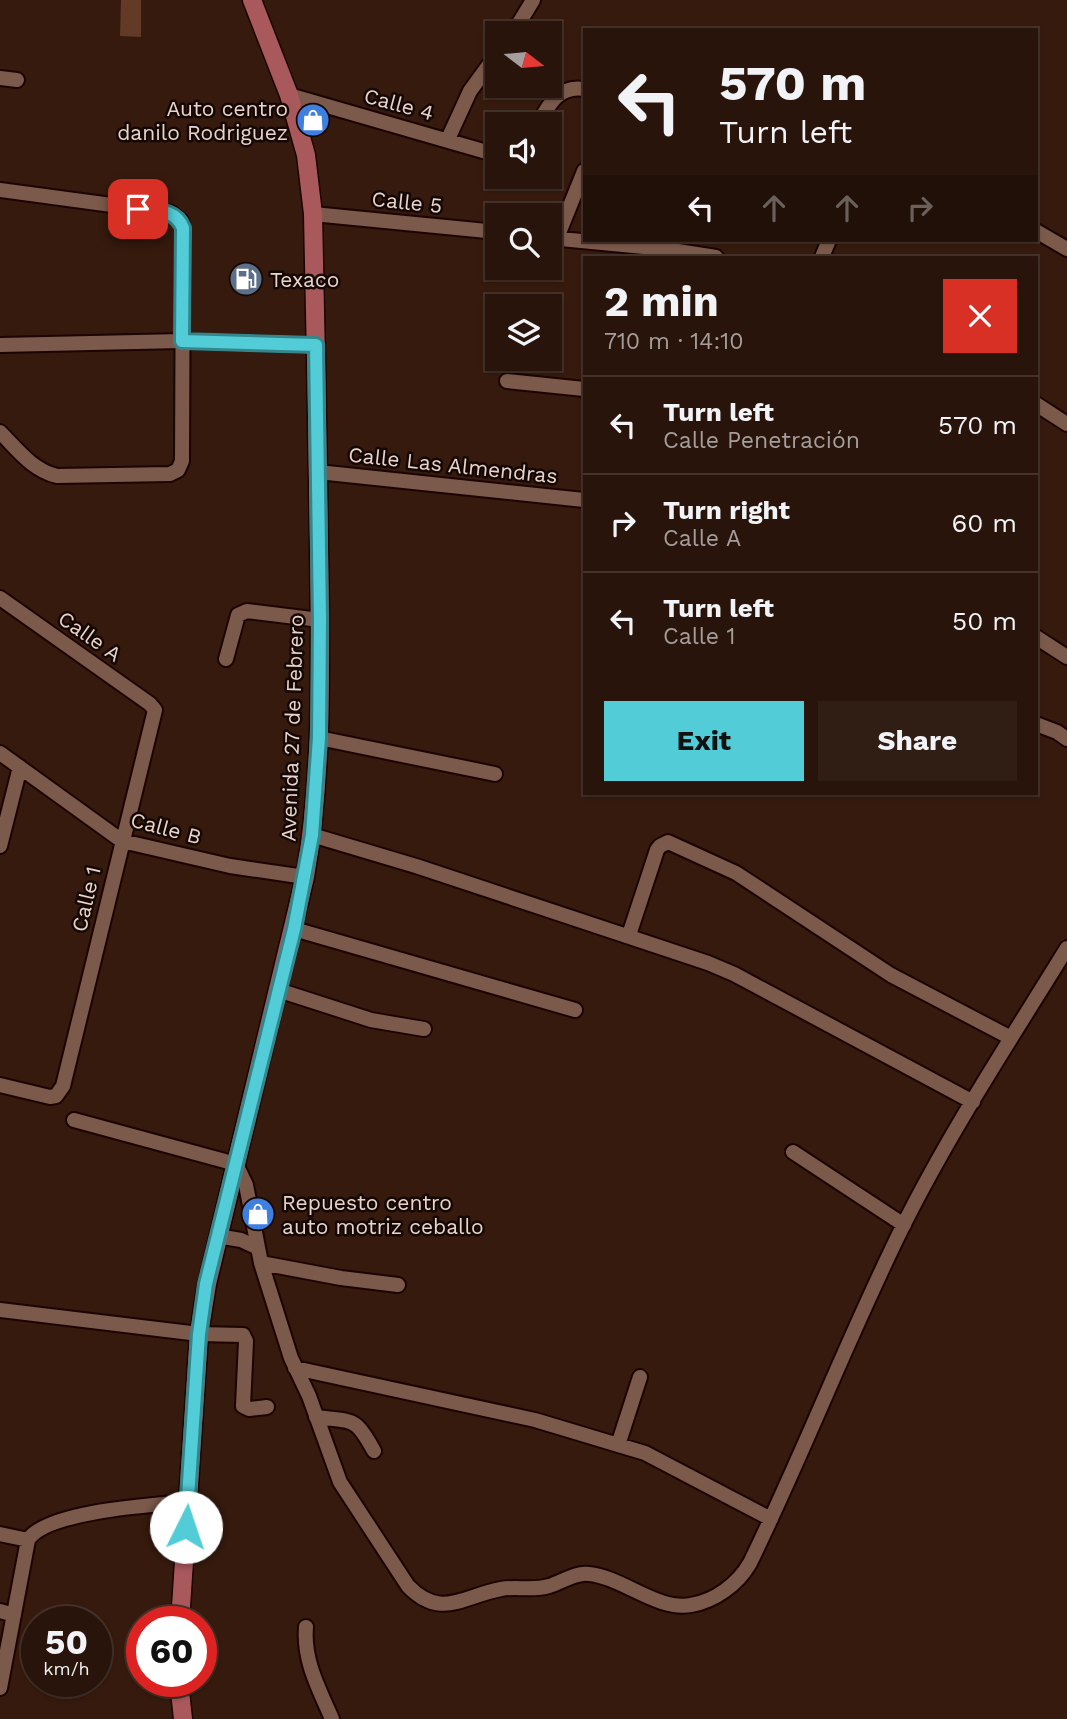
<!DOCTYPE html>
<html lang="en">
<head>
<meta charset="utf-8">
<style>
	:root { --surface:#28140a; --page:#301d13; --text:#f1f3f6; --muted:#a59e9c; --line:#44332b; --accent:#52ccd6 }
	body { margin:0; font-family:"Work Sans",sans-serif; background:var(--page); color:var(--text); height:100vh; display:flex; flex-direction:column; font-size:26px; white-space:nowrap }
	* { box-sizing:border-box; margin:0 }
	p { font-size:23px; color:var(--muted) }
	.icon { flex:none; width:38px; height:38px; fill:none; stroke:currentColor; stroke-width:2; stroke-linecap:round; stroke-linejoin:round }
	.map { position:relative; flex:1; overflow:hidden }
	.panel { position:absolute; left:583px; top:256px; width:455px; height:539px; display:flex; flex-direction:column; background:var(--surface); border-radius:0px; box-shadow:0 2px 5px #0004,0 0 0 2px var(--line) }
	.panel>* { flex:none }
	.banner { position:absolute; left:583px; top:28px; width:455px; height:214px; border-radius:0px; box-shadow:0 2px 5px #0004,0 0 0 2px var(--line); background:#28140a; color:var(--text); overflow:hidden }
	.needle { width:46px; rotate:106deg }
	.fabs { position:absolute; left:485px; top:21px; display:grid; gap:14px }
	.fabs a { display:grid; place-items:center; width:77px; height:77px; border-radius:0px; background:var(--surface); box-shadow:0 2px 5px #0004,0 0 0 2px var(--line); font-size:35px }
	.speed { position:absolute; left:21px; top:1606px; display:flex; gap:14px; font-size:35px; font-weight:700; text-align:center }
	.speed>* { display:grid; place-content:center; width:91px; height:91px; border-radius:50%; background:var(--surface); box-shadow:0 2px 5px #0004,0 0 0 2px var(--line); line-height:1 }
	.speed small { font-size:18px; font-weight:400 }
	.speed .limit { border:10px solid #d22; background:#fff; color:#111 }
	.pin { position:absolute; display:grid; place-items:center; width:60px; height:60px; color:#fff; margin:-30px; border-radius:14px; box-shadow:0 4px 10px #0006 }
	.me { position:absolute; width:77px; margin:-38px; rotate:4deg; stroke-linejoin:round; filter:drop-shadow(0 0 5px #0008) }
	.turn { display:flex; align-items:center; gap:24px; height:147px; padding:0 21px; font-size:32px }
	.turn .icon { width:91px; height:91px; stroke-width:2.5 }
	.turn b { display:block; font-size:49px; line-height:60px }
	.lanes { display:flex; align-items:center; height:66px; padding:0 21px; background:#0003; justify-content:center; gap:35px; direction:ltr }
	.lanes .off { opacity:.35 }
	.round { display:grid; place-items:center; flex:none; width:74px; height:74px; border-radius:0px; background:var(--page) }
	.summary { display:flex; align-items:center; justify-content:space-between; height:119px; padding:0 21px }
	h1 { font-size:42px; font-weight:700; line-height:52px }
	.primary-button { display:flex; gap:14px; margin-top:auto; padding:14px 21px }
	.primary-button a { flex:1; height:80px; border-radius:0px; background:var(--accent); color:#111; font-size:28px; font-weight:700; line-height:80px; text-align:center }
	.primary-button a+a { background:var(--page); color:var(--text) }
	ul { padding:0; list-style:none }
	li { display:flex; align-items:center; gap:21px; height:98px; padding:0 21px; border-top:2px solid var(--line) }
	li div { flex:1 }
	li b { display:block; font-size:26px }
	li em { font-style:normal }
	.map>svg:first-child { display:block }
	.building { fill:#623a26 }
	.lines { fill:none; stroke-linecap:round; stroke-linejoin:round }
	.minor-casing { stroke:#1c0400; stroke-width:18 }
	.major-casing { stroke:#1c0400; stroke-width:21 }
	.minor { stroke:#7b594b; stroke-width:14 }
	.major { stroke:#a9585c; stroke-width:18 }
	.route-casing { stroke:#35858b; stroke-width:18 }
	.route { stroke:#52ccd6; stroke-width:12 }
	.labels { text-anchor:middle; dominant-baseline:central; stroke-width:5; stroke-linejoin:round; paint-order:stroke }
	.street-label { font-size:21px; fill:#e8d4cc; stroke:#150804 }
	.poi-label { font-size:21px; fill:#e8d4cc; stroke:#150804; text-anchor:start }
</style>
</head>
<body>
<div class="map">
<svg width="1067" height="1719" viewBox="0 0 1067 1719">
	<rect width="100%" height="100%" fill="#361a0d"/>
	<path class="building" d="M121 0H141V37L120 36Z"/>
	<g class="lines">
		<defs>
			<path id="minor" d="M513 33 533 0
				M0 78 17 80
				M289 95 497 155
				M538 124C549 104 559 85 584 89
				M448 139 470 91 497 54
				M0 190 171 213 181 221 183 228 182 461 178 470 170 474 57 476C32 470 17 449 0 432
				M313 214 497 232
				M1036 231 1067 249
				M550 238 665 249 716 257
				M557 238 584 171
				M822 257 829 240
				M0 345 182 341 316 345
				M507 381 584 389
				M1036 404 1067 424
				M318 472 584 500
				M0 598 150 704 155 710 63 1086 56 1096 50 1097 0 1085
				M1036 637 1067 657
				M226 659 238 615 247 611 320 620
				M1036 724 1057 732 1067 739
				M319 738 495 774
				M0 753 122 841 230 866 305 877
				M312 835 416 866 708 963 734 974 973 1102
				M0 846 20 767
				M294 929 575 1010
				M629 935 657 850 660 846 668 842 736 873 891 975 1011 1038
				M278 990 371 1020 424 1029
				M74 1120 236 1164 246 1185 261 1263 291 1358 309 1396 340 1482 408 1586C441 1620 463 1596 501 1589 517 1586 533 1591 549 1586 562 1582 576 1572 589 1574 622 1577 657 1611 691 1605 715 1601 738 1584 750 1563 804 1452 848 1337 903 1226 951 1130 1011 1039 1067 948
				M793 1152 904 1225
				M217 1236 241 1240 258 1248
				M261 1263 341 1278 398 1285
				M0 1310 199 1334 243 1335 246 1341 243 1406 249 1409 267 1407
				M295 1368 535 1420 645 1453 771 1519
				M316 1417C354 1422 355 1416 374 1451
				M618 1445 640 1377
				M0 1534 28 1540
				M0 1611 14 1615
				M306 1627C303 1660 319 1689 332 1719
				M0 1688 28 1540C46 1511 153 1505 187 1502"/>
			<path id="major" d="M180 1622 199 1334 207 1284 305 877C324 767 320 654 319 543 317 433 316 324 313 214L306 155 289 95 252 0
				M179 1682 183 1719"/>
		</defs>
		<use href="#minor" class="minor-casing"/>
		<use href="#major" class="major-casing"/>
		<use href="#minor" class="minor"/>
		<use href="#major" class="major"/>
	</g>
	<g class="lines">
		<defs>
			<path id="route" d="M138 209C156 211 176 209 183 228L182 341 316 345 320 620 319 738 312 835 294 929 206 1284 199 1334 186 1527"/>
		</defs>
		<use href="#route" class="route-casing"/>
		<use href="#route" class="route"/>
	</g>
	<defs>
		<symbol id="shop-disc" viewBox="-11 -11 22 22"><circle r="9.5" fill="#3f7fe0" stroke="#150804"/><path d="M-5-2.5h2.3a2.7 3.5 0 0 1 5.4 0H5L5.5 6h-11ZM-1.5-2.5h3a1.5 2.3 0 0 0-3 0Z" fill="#fff"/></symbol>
		<symbol id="fuel-disc" viewBox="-11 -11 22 22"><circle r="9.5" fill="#5c6f8a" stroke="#150804"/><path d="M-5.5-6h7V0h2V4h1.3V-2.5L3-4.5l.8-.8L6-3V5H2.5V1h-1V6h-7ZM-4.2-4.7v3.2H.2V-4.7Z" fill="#fff"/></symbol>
	</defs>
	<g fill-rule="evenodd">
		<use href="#shop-disc" x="294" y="101" width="38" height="38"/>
		<use href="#fuel-disc" x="227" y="260" width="38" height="38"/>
		<use href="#shop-disc" x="239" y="1195" width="38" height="38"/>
	</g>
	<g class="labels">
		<g class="street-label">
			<text transform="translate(399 104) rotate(15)">Calle 4</text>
			<text transform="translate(407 202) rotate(6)">Calle 5</text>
			<text transform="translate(453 465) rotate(6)">Calle Las Almendras</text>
			<text transform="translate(90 636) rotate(35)">Calle A</text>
			<text transform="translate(292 728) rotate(-88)">Avenida 27 de Febrero</text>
			<text transform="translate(166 828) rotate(15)">Calle B</text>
			<text transform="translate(86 899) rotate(-77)">Calle 1</text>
		</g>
		<g class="poi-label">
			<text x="288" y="108" text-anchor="end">Auto centro<tspan x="288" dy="24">danilo Rodriguez</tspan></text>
			<text x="270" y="279">Texaco</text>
			<text x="282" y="1202">Repuesto centro<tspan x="282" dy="24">auto motriz ceballo</tspan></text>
		</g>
	</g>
</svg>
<div class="fabs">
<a><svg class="needle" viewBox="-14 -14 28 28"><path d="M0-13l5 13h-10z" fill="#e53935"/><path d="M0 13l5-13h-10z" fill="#a59e9c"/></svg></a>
<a><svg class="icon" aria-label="sound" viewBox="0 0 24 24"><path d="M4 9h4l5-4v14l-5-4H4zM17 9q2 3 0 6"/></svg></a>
<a><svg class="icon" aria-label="search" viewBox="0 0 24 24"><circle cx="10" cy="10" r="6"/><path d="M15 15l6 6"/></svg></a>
<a><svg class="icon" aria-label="layers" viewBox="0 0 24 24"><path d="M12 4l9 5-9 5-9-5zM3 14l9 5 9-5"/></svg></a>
</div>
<div class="speed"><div>50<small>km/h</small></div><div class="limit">60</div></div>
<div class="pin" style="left:138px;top:209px;background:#d93025"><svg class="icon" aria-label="arrive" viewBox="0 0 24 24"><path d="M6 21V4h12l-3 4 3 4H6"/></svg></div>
<svg class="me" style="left:186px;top:1527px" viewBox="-20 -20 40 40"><circle r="19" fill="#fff"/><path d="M0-13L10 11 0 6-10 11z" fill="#52ccd6"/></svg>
<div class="banner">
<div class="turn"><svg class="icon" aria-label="left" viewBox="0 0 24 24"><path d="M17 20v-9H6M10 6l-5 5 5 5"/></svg><div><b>570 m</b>Turn left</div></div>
<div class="lanes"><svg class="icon" aria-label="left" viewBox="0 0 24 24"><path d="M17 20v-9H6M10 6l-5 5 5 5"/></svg><svg class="icon off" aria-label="ahead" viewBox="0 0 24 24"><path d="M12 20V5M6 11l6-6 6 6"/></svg><svg class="icon off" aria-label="ahead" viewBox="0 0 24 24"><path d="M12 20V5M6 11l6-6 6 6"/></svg><svg class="icon off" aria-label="right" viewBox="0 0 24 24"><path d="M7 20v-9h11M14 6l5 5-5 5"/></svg></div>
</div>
<section class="panel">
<div class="summary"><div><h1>2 min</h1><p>710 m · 14:10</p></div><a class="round" style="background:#d93025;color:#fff"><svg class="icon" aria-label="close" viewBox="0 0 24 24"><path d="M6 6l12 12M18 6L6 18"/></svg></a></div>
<ul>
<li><svg class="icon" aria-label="left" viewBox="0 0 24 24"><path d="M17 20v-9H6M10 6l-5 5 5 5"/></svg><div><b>Turn left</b><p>Calle Penetración</p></div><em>570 m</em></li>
<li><svg class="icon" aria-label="right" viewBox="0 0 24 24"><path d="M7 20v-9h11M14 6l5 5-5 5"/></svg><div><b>Turn right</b><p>Calle A</p></div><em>60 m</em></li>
<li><svg class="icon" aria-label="left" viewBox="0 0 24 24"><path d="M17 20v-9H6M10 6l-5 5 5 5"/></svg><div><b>Turn left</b><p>Calle 1</p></div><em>50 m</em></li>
</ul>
<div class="primary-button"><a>Exit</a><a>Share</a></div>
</section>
</div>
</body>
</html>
